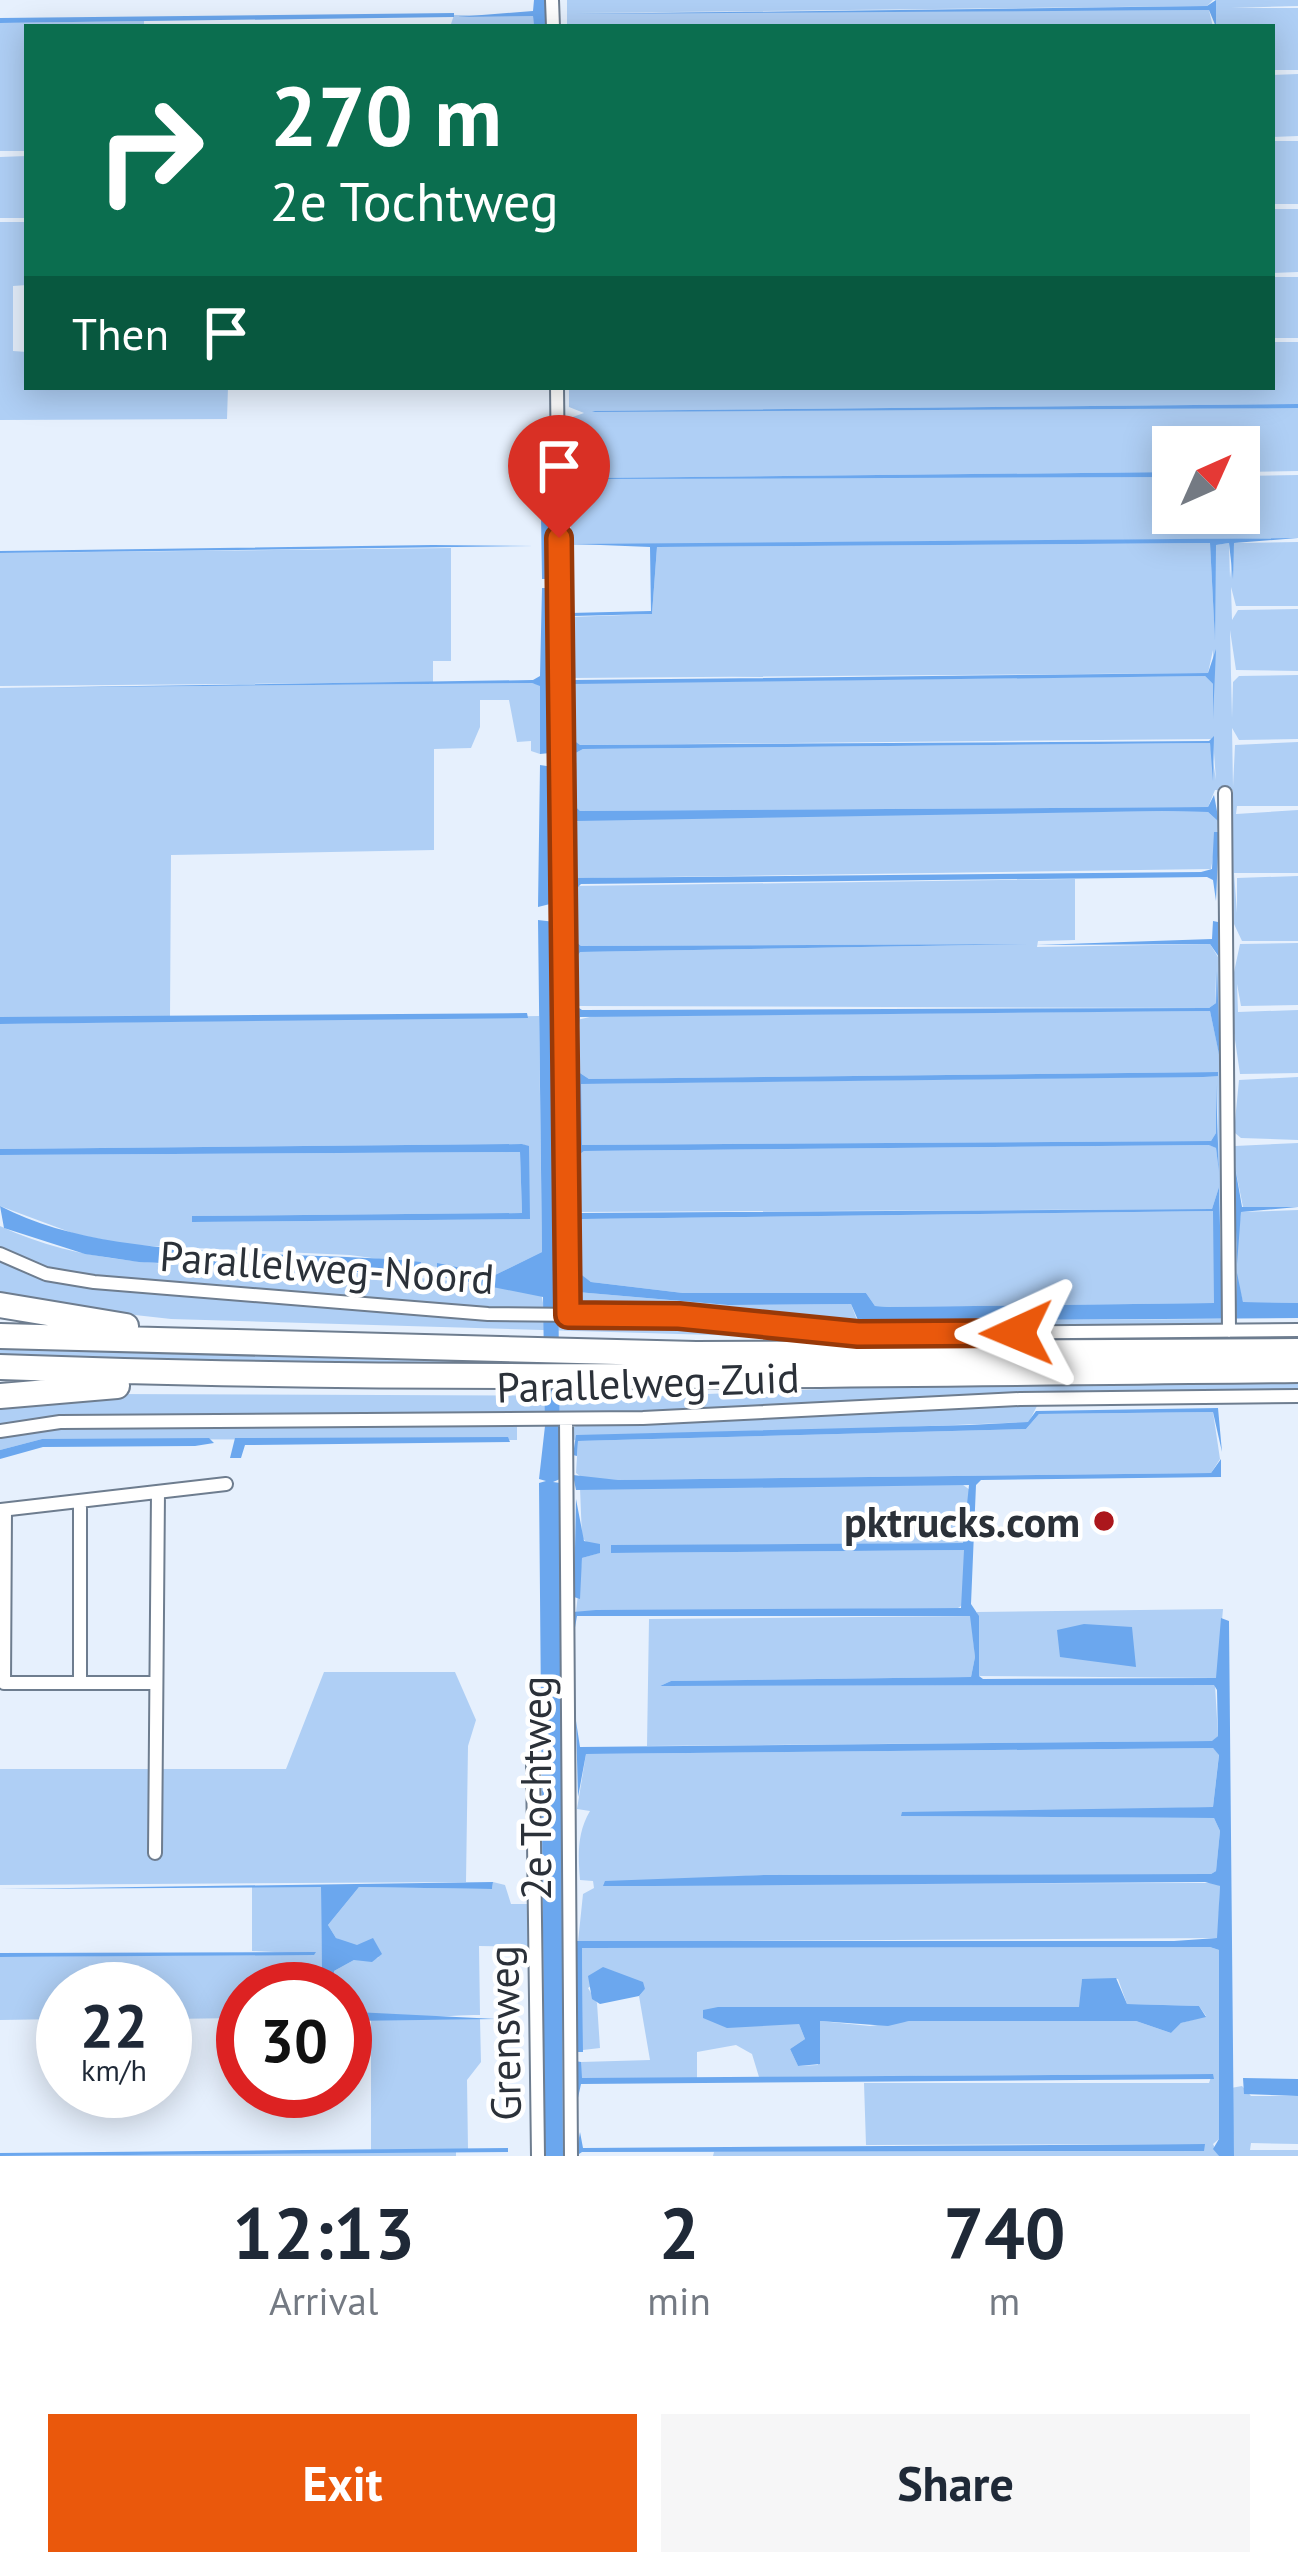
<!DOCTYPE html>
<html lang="en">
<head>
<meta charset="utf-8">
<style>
	:root { --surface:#fff; --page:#f6f6f7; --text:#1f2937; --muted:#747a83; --accent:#ea580c }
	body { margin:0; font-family:"PT Sans",sans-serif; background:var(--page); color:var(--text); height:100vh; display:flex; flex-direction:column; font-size:45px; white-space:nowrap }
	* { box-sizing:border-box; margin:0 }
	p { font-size:39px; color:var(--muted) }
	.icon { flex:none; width:66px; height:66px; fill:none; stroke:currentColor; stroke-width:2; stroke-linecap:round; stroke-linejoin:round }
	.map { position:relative; height:2156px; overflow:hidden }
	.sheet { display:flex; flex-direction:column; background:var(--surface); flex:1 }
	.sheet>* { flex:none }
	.top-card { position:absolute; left:24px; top:24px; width:1251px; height:366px; border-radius:0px; box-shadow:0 6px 30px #0003; background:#0b6e4f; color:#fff; overflow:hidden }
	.needle { width:78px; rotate:45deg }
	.tools { position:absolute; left:1152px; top:426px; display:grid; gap:24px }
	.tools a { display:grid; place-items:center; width:108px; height:108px; border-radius:0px; background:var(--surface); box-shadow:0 6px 30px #0003; font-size:60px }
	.speed { position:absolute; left:36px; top:1962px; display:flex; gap:24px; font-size:60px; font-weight:700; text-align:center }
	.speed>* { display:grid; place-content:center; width:156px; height:156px; border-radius:50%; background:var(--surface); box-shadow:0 6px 30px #0003; line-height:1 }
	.speed small { font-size:30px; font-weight:400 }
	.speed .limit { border:18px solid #d22; background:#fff; color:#111 }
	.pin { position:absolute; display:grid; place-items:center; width:102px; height:102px; color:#fff; margin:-123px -51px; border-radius:50% 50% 50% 0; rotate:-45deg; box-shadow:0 0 12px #0007 }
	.pin .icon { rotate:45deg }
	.me { position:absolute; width:132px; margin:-66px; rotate:269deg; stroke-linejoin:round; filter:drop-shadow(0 0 9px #0008) }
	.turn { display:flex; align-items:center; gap:42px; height:252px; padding:0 48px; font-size:54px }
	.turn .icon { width:156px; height:156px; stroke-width:2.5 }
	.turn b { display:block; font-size:84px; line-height:102px }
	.then { display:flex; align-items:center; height:114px; padding:0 48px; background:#0003; gap:24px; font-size:45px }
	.eta { display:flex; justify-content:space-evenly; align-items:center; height:204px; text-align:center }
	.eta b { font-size:72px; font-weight:800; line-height:84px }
	.button { display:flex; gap:24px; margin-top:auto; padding:24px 48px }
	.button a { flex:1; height:138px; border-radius:0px; background:var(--accent); color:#fff; font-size:48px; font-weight:800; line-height:138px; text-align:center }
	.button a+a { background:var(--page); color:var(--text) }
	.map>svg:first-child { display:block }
	.green { fill:#afcff5; fill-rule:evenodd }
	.water { fill:#6ba7ee; fill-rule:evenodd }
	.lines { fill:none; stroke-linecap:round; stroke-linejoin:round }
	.minor-casing { stroke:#6e7d8f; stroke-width:16 }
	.motorway-casing { stroke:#6e7d8f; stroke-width:28 }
	.minor { stroke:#fff; stroke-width:12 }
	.motorway { stroke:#fff; stroke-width:24 }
	.route-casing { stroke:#983908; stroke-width:30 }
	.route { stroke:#ea580c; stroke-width:21 }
	.poi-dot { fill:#ab171c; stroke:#fff; stroke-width:4.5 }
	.labels { text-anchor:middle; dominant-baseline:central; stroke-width:9; stroke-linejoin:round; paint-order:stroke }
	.street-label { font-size:42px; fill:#2b3139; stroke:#fff }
	.poi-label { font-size:42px; font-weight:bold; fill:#2b3139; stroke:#fff; text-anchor:end }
</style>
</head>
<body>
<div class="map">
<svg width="1298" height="2156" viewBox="0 0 1298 2156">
	<rect width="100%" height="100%" fill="#e6f0fd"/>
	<path class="green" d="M567 0H1213L1207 6 576 13 1209 10 1213 27H567Z
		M1216 0H1298V6L1231 8H1298V70H1272V27H1216Z
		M533 16 534 27H450L454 15Z
		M144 21V27H27V151H0V23Z
		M1298 74V136L1272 137V75Z
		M1272 141H1298V204H1272Z
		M27 156V218H0V157Z
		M1272 209H1298V272L1272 273Z
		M0 222H27V285L13 286V351L27 352V387H228L227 419 0 420Z
		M1272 277H1298V338H1272Z
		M1272 342H1298V404L593 411 1298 408V471L1239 472V447H1173V472L594 478 1173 477V513H1239V476L1298 475V538L571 545 570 486 585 480 570 476V418L584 413 569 407V387H1272Z
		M1298 542V606H1236L1231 587 1232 620 1238 610 1298 609V671L1236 670 1230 630 1232 718 1233 682 1239 676 1298 675V739L1239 740 1232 728 1233 787 1235 745 1298 742V806H1237L1236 814 1298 810V873H1234L1237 913V878L1298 876V941H1242L1234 924V972L1240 944 1298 943V1005L1241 1006 1237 984 1238 1012 1298 1010V1073L1240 1074 1234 1033 1235 1121 1239 1080 1298 1077V1140L1241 1138 1235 1133V1146L1298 1143V1207H1243L1234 1162 1235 1260 1241 1212 1298 1210V1303L1243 1302 1236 1275 1232 1306 1233 790H1215L1208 807 580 811 572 803V755L583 749 1210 743 1216 780 1213 739 575 745 570 687 576 683 1205 676 1213 684 1214 718 1213 650 1208 673 570 678V617L652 614 657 547 1210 543 1215 639V545L1229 543 1230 578 1234 543Z
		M451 548V661H433V682L0 686V553Z
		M567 611 570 1203 577 1292 728 1305 851 1304 857 1320 864 1321 1224 1319 1221 1325 863 1330 574 1307 566 1248 561 615Z
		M532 683 540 685V754L531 751V741L517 742 509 700H480V727L471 748 434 749V850L171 855 170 1017H0V688Z
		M1162 811 1208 812 1219 822 1211 869 591 878H577L573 867 575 823 582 818Z
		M1075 879V940L1038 941 1037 947 1210 944 1218 957 1222 921 1226 1306 1219 1187 1212 1209 577 1212 576 1157 584 1151 1210 1145 1216 1148 1219 1173 1217 1086 1216 1133 1211 1141 581 1145 580 1084 1217 1076V1072L589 1079 574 1069 577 1020 594 1016 1210 1011 1220 1058 1215 974 1216 1003 1209 1008 576 1006 573 962 579 952 1027 944 581 946 574 940 576 886Z
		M539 1016 542 1252 495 1275 350 1255 129 1245 75 1234 0 1206V1155L520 1152 522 1213 193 1216 192 1222 529 1219V1147L522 1144 0 1149V1024Z
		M1214 1211 1215 1303 888 1307 875 1306 866 1293H683L591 1282 579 1274 577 1227 582 1219Z
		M0 1226C88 1268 187 1264 282 1269 370 1273 454 1279 541 1293L544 1308 488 1310 94 1278 48 1269 0 1250Z
		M0 1260 63 1282 674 1320 784 1337 171 1319 27 1303 0 1293Z
		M0 1346 1298 1363 198 1365 0 1354Z
		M1298 1381V1392L660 1414 88 1416 0 1425V1403L107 1394 663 1396 961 1383Z
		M1038 1404 1029 1422 572 1440 573 1428 579 1424Z
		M1213 1412 1220 1459 1211 1473 618 1480 584 1479 576 1473 578 1441 1026 1429 1039 1414Z
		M517 1424V1440L42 1439 0 1450V1436L58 1428Z
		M559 1435 561 1437 565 2087 563 2092Z
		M959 1482 970 1490 963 1543 611 1546 612 1553 964 1550V1604L958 1608 576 1612 582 1558 599 1553 582 1538 580 1488Z
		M1223 1609 1217 1678 978 1676 977 1612Z
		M971 1616 975 1657 971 1677 671 1681 660 1686 1215 1685 1218 1736 1213 1741 647 1746 649 1619Z
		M324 1672H455L476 1720 468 1746 466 1882 0 1885V1769H286Z
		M1213 1748 1219 1754 1213 1807 901 1816 1214 1818 1220 1831 1216 1871 1211 1874 764 1875 602 1884 1215 1883 1220 1886 1218 1938 578 1942 583 1894 594 1888 593 1881 580 1880C578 1855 577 1833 590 1811L577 1809 586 1754Z
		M537 1756H542L545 2156H541Z
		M493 1882 505 1885 511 1904H531L533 1947 479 1946 480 2015C448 2015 369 2023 345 2005V1989H334V1971L354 1960 379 1958 336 1938 328 1925 359 1887 492 1889Z
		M252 1887H321L322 1989H243V2018L165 2019V1989H63V2019L0 2020V1957L314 1954 252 1951Z
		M1210 1947 1219 1950V2139L1213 2144 1219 2156H713L714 2152 1204 2151V2144L866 2145 864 2083H1209L1212 2074 759 2077 752 2054 736 2045 697 2052V2078H581V2062L650 2060 639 1996 645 1989 613 1971 588 1988 597 2003 600 2048 583 2050 582 1948ZM1082 1979H1118L1127 2004 1199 2006 1206 2016 1181 2023 1171 2033 1136 2021H909L870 2026 820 2021 818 2065 798 2066 790 2049 805 2039 799 2024H745L718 2007H1080Z
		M480 2019 481 2062 467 2080 468 2149 371 2150V2020Z
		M1242 2086 1251 2096H1298V2144L1251 2143 1250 2150H1298V2156H1234L1231 2088Z
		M456 2152V2156H23Z"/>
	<path class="water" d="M534 0H546V27H534L533 16 457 17 533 11Z
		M1216 0V27L1209 10 576 14 1207 6Z
		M454 13V17L0 23V18Z
		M1298 404V408L592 412 595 411Z
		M565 455H570V476L586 480 570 486 567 547Z
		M1173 472V477L593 479 594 478Z
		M550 514 551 579H542L541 515Z
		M1298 538 1234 543 1233 579 1229 543 1216 545 1215 640 1210 543 657 547 652 614 573 616 569 620 574 680 1208 673 1216 649 1213 719V684L1205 676 572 684 573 740 580 745 1209 741 1214 736 1213 781 1210 743 583 749 572 755V803L580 811 1208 807 1214 795 1219 822 1208 812 1162 811 576 821 573 867 578 878 1201 872 1212 869 1214 832H1219L1216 901 1213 880 1207 877 581 884 572 893 574 940 581 946 1027 944 580 952 573 962 576 1006 582 1010 1209 1008 1216 1003 1217 971 1220 1059 1210 1011 580 1017 574 1069 589 1079 1218 1072V1076L1203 1077 581 1084 582 1145 1211 1141 1216 1133V1085L1219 1173 1216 1148 1209 1145 584 1151 576 1157V1208L581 1213 1212 1209 1219 1187 1222 1302 1236 1304 1237 1273 1243 1302 1298 1303V1318L864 1321 858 1320 851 1304 728 1305 577 1292 570 1240 566 616 570 613 651 611 650 547 576 544ZM1213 1211 1214 1303 888 1307 875 1306 866 1293H683L591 1282 579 1273 577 1227 582 1219Z
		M433 545 534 546 0 553V551Z
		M542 588H549L550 753 540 754V686L532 683 0 688 533 680 540 676Z
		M540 765 553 767 554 903 538 907Z
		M538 920 555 922 560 1479 553 1482 560 1483 563 2156H545L539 1483 546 1481 539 1479 545 1426 543 1297 437 1276V1263L495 1275 542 1252Z
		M1213 921 1218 922 1219 957 1210 944 1036 945 1212 939Z
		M527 1013 528 1018 0 1024V1017Z
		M522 1144 529 1146 530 1219 192 1222V1216L522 1213 520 1152 0 1155V1149Z
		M1234 1161 1242 1207H1298L1241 1212 1237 1264Z
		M0 1206C109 1264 295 1249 421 1262V1275L139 1262 85 1254 4 1228Z
		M1218 1408 1222 1452 1213 1412 1039 1414 1026 1429 578 1441 577 1456 573 1455 576 1435 969 1425 1028 1422 1036 1411Z
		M209 1438 214 1443 195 1446 43 1447 0 1459V1450L42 1439Z
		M235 1438 508 1437 510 1442 245 1445 241 1458H230Z
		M1221 1459V1477L981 1480 976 1485 971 1604 979 1616V1676L983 1679 1216 1678 1221 1618 1229 1621 1234 2156H1219L1213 2149 1219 2139V1950L1210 1947 582 1948 583 2052H576V1941H1174L1217 1938 1220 1886 1205 1882 651 1886H603L605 1881 764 1875 1211 1874 1216 1871 1220 1831 1214 1818 901 1816 902 1812 1213 1807 1219 1755 1213 1748 586 1754 578 1797 576 1721 580 1747 1212 1741 1218 1736 1217 1690 1214 1685 660 1686 671 1681 971 1677 975 1657 970 1616H577L573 1639V1612L596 1610 961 1608 964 1550 611 1553V1545L963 1543 969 1485 576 1490 573 1475 618 1480 1211 1473Z
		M576 1499 584 1541 600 1544V1553L582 1558 580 1599 574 1597Z
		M1084 1624 1132 1627 1136 1667 1060 1657 1057 1630Z
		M493 1882 492 1889 359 1887 328 1925 336 1938 357 1945 373 1938 382 1954 372 1962 354 1960 334 1971V1989H322L321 1887 0 1889Z
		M316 1952 314 1955 0 1957V1953Z
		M603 1967 643 1982 645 1989 639 1996 600 2004 592 1999 588 1976Z
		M1116 1978 1127 2004 1199 2006 1206 2017 1181 2023 1171 2033 1136 2021H909L888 2026 820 2021V2064L798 2066 790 2049 805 2039 799 2024 727 2028 703 2018V2010L718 2007H1079L1082 1979Z
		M345 2005 355 2012 497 2019 345 2021Z
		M575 2061 581 2062 582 2078 1213 2074 1214 2079 581 2084 576 2107Z
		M1243 2078 1298 2079V2096L1244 2094Z
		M580 2132 583 2148 1205 2144 1204 2151 582 2152 576 2156Z
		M508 2148V2152L0 2156V2153Z"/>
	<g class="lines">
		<defs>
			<path id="minor" d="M552 0 553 27
				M557 387 568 1315
				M1225 793 1229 1331
				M0 1254 46 1274 94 1282 488 1314 679 1316 858 1334 1298 1330
				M566 1419 571 2156
				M0 1431 60 1422 643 1418 1020 1399 1298 1396
				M80 1501V1683
				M1 1510 226 1484
				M5 1510 4 1683H156
				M533 1764 538 2156
				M155 1853 158 1492"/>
			<path id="motorway" d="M0 1305 126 1326
				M0 1336 696 1354 1298 1351
				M0 1367C433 1383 865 1374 1298 1370
				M0 1396 117 1386"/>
		</defs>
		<use href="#minor" class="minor-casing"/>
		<use href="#motorway" class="motorway-casing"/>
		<use href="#minor" class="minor"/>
		<use href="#motorway" class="motorway"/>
	</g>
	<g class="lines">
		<defs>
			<path id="route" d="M559 538 568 1315 679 1316 858 1334 1017 1333"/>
		</defs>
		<use href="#route" class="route-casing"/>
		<use href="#route" class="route"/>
	</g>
	<circle class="poi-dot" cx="1104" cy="1521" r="12"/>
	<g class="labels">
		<g class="street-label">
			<text transform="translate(327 1267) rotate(4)">Parallelweg-Noord</text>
			<text transform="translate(648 1382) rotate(-2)">Parallelweg-Zuid</text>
			<text transform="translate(535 1788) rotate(-90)">2e Tochtweg</text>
			<text transform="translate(504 2033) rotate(-91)">Grensweg</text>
		</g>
		<g class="poi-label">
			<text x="1080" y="1521">pktrucks.com</text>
		</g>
	</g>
</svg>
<div class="tools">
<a><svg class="needle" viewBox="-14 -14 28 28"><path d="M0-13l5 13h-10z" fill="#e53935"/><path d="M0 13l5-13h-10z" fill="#747a83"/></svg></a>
</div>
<div class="speed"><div>22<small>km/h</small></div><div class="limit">30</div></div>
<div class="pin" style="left:559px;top:538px;background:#d93025"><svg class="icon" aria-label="arrive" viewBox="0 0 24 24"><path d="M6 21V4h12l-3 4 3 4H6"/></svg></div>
<svg class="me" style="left:1017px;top:1333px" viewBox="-20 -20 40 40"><path d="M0-17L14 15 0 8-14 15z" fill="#ea580c" stroke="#fff" stroke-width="4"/></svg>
<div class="top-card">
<div class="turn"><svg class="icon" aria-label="right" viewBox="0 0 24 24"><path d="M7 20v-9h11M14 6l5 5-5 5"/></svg><div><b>270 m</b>2e Tochtweg</div></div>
<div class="then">Then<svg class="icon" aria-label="arrive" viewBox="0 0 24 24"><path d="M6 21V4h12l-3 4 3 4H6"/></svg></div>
</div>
</div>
<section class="sheet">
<div class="eta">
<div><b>12:13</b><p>Arrival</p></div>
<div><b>2</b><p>min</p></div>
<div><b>740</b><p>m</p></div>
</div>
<div class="button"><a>Exit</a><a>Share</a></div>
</section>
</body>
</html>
